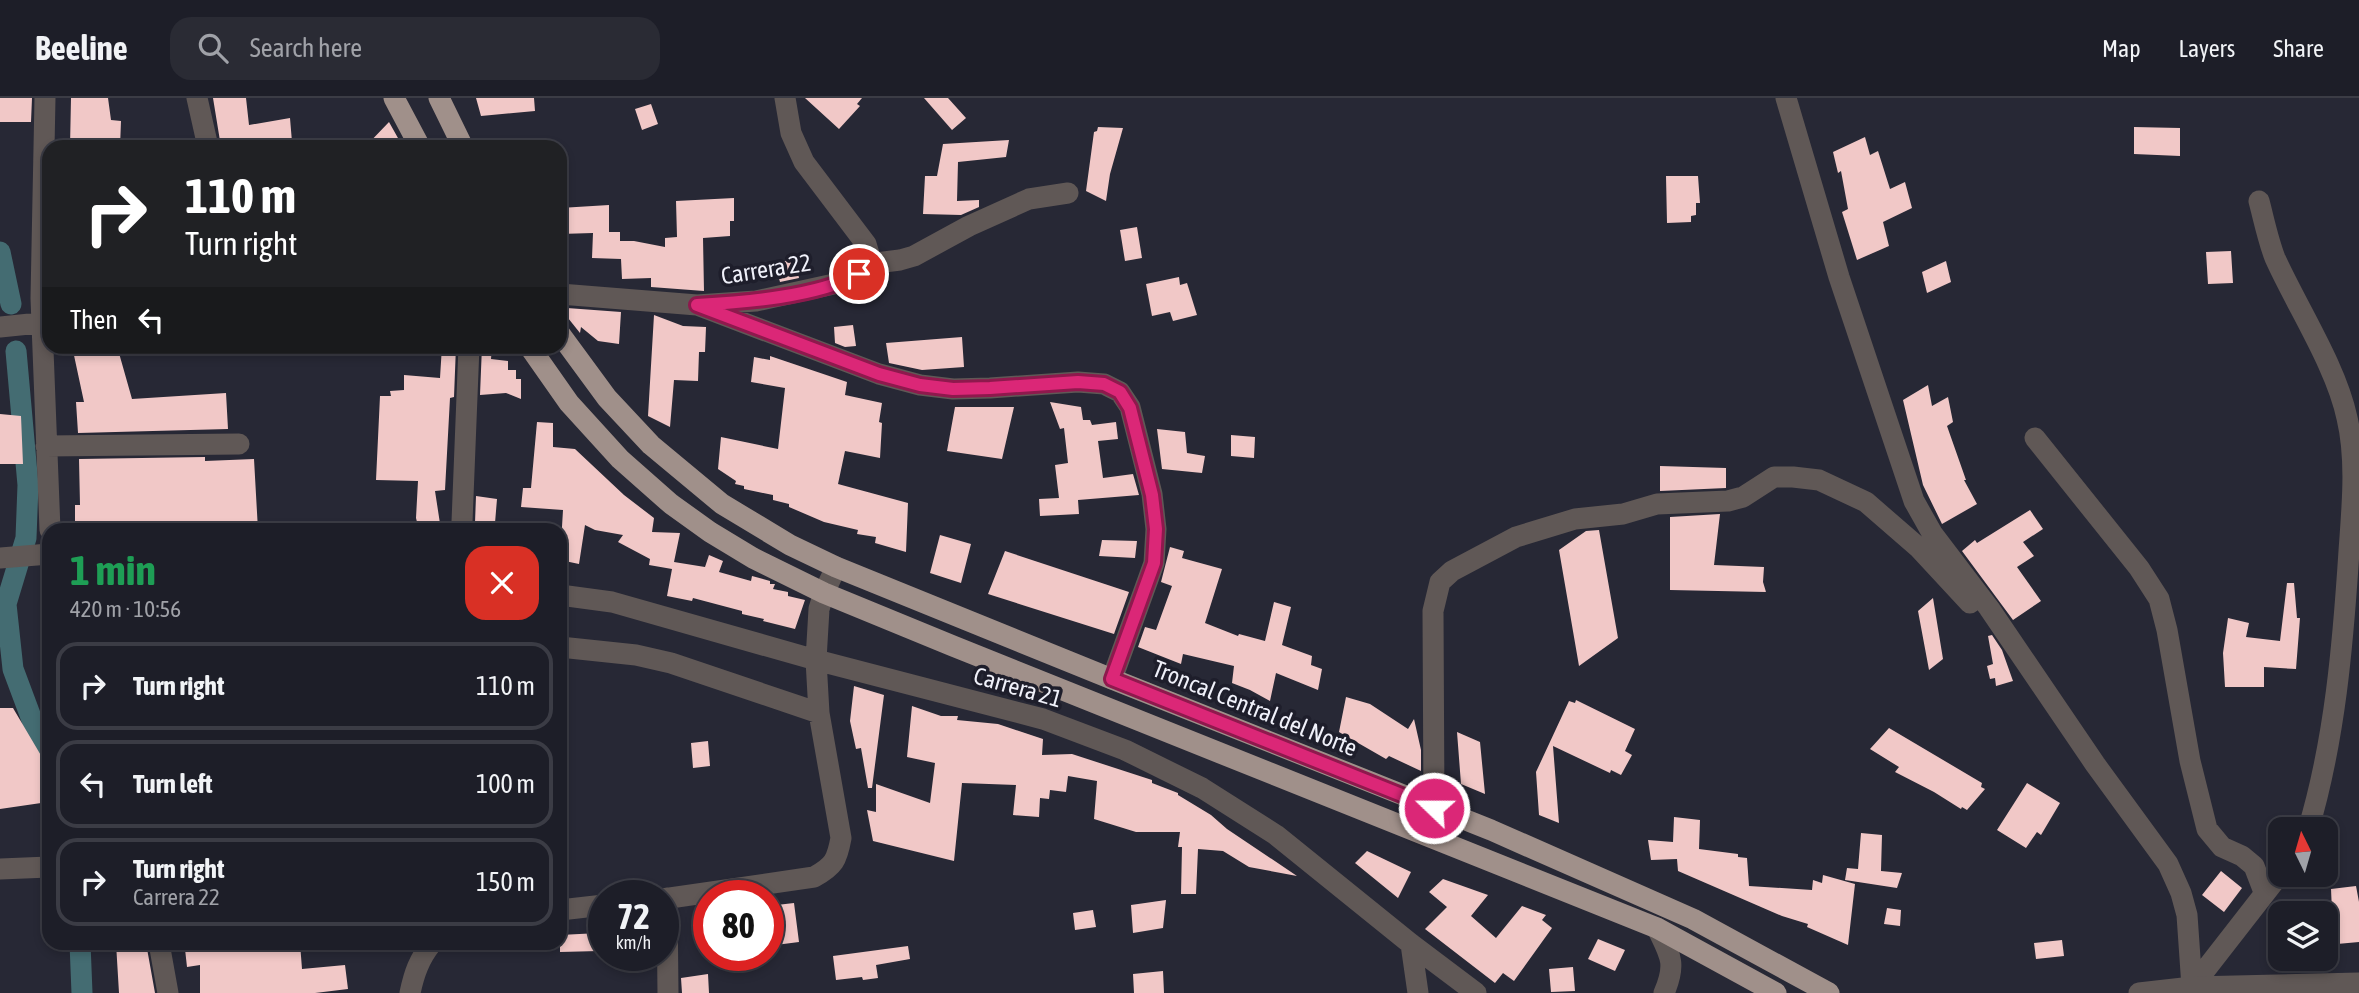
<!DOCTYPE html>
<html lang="en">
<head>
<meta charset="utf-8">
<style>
	:root { --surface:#1d1e28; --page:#2a2b34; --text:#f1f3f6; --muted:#a0a2a8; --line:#3b3c45 }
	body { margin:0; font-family:"Asap Condensed",sans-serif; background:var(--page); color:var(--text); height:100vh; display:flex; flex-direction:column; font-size:26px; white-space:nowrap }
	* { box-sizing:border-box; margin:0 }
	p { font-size:23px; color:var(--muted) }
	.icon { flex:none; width:38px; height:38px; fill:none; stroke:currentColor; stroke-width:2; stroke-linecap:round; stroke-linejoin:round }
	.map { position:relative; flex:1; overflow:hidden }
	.panel { position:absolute; left:42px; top:425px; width:525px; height:427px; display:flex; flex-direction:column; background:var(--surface); border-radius:21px; box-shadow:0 4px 10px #0003,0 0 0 2px var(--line) }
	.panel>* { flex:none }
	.banner { position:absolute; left:42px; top:42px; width:525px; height:214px; border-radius:21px; box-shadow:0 4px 10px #0003,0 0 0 2px var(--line); background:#202124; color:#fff; overflow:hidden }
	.needle { width:46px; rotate:355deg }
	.controls { position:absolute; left:2268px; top:719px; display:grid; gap:14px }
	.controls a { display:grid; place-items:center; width:70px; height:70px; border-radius:14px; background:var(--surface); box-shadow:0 4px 10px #0003,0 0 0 2px var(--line); font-size:35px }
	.speed { position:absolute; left:588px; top:782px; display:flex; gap:14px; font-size:35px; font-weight:700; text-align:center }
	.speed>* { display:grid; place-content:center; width:91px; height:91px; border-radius:50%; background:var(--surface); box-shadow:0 4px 10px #0003,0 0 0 2px var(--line); line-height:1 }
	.speed small { font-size:18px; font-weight:400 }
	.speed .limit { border:10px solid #d22; background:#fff; color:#111 }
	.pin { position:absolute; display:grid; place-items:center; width:60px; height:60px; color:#fff; margin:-30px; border:4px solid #fff; border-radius:50%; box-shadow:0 2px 7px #0007 }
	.me { position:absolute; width:77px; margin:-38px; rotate:292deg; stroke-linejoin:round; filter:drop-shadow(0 0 5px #0008) }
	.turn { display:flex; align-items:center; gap:24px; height:147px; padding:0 28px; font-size:32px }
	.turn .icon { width:91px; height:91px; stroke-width:2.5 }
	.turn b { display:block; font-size:49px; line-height:60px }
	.then { display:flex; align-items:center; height:66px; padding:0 28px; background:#0003; gap:14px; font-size:26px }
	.round { display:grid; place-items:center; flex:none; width:74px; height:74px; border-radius:21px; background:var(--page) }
	.overview { display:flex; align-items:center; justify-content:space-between; height:119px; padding:0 28px }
	h1 { font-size:42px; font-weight:700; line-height:52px; color:#1e9e55 }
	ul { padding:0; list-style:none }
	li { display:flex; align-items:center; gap:21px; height:88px; margin:0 14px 10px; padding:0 14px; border:4px solid var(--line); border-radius:21px }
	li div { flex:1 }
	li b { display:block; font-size:26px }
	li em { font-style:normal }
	header { display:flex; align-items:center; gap:42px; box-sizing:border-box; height:98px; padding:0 35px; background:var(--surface); border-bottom:2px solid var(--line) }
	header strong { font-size:33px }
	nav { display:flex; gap:38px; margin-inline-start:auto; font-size:24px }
	.search { width:490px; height:63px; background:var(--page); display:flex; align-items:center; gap:18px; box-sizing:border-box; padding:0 24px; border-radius:21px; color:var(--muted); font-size:26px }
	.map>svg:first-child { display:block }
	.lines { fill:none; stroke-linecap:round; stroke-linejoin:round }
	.canal { stroke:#446c72; stroke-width:21 }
	.building { fill:#f1c8c7 }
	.minor { stroke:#605856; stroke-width:21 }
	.tertiary { stroke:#605856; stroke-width:21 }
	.trunk { stroke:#a0908a; stroke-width:21 }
	.route-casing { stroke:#8e194d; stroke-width:18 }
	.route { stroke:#db2777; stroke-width:12 }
	.labels { text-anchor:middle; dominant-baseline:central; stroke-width:7; stroke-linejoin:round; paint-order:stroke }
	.street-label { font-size:24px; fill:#f0f1fa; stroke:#1e1e2b }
</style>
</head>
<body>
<header>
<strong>Beeline</strong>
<div class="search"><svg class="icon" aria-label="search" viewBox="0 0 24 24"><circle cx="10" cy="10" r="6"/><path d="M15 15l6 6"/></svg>Search here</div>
<nav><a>Map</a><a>Layers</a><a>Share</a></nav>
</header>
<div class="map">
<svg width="2359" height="895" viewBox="0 0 2359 895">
	<rect width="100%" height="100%" fill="#272835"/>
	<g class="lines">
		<path class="canal" d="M0 154 11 206
			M16 253 28 387 26 440 6 506 13 571 41 646 49 658
			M80 845 82 895"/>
	</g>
	<path class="building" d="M0 0H32L31 24H0Z
		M71 0H108L111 22 121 23 120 49H70Z
		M213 0H246L249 27 290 20 292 44 266 49H221Z
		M476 0H534L535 13 481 18Z
		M805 0H862L857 6 860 8 839 31Z
		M924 0H948L966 20 952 32Z
		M651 6 658 26 642 32 635 11Z
		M389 24 403 49H365Z
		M1098 29 1123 30 1110 76 1106 103 1086 93 1094 34 1097 33Z
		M2134 29 2180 30V58L2134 56Z
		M1865 39 1870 57 1878 53 1890 91 1905 84 1912 110 1883 124 1889 148 1857 162 1842 114 1848 111 1841 73 1838 75 1833 54Z
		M1009 42 1006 59 958 64 957 103 979 102V109L961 117 923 116 925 78H937L943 46Z
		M1666 78H1698L1700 105H1696V117L1691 118V124L1667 125Z
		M734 100V123H730V138L703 140 704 193 651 189V180L622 181 621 161 592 160 593 135 560 136V110L609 107V134H620V143H634L665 149V140L677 139 676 103Z
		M1137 129 1142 160 1125 163 1120 132Z
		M2231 153 2233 185 2208 186 2206 154Z
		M795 161 799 180 780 184 775 165Z
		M1946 163 1951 184 1927 195 1922 174Z
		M1179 179 1180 187 1187 185 1197 217 1173 223 1170 214 1152 218 1146 186Z
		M567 210 621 214 619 246 598 243 581 229 580 235 564 215Z
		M654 217 683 228 706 229 705 254H699L698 283 674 282 670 329 648 318Z
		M853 227 856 248 845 249 835 245 834 229Z
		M962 239 964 269 922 272 889 265 886 245Z
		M72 248H117L132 301 226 295 228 331 78 335 76 304H84Z
		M442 248H456L454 299 450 300 445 392 435 393 441 432H419L416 420 418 383 376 382 380 298H391L390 293 404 292V277L440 280Z
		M482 248H492L491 261 508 263V272H516V281H521V301L506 295 480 297Z
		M770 258 847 284 845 297 882 305 879 324 882 325 880 360 845 353 838 386 908 405 906 454 875 445 876 439 857 436 858 432 824 424 789 409V406L773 402V397L744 391V388L735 386 736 383 718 371 721 339 778 351 785 290 751 284 754 259 770 262Z
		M1928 287 1932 308 1948 299 1953 324 1947 328 1966 382H1964L1977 406 1942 426 1923 387 1903 302Z
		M1050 304 1081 309 1083 322H1090L1092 327 1116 324 1118 341 1098 343 1103 380 1133 376 1139 397 1078 402 1079 416 1040 418 1039 401 1059 400 1055 367 1068 365 1064 330 1060 331Z
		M955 309H1014L1002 361 947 353Z
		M0 316 21 318 23 366H0Z
		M537 324 553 325V349L575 351 624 397 654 420 652 434 680 435 674 464 705 469 709 457 723 463 719 474 751 483 752 478 770 483V486H775L773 491 788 494V498L805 502 795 531 763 523 764 521 742 516V513L693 500 692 503 667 498 672 471 649 467 650 461 618 444 623 437 595 432 585 427 579 466 560 462 563 412 521 409 523 390H531Z
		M1157 331 1185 334 1187 355 1205 358 1202 375 1162 371Z
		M1231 337 1255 339 1254 360 1231 358Z
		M205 359V363L254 361 258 432H75V407H80L79 361Z
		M1660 368 1726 370V390L1660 393Z
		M476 398 497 401 495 425H493L492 432H472L475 425Z
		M2030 412 2043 431 2023 444 2034 458 2017 469 2041 503 2013 522 1962 453 1975 442 1977 445Z
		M1720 416 1714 467 1764 469 1763 484 1766 494 1670 492V419Z
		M1599 432 1618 540 1579 568 1559 452 1586 433Z
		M940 437 971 446 961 485 930 475Z
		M1102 442 1137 443 1135 460 1099 458Z
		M1170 449 1184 453 1182 460 1222 471 1205 525 1238 538 1239 536 1265 543 1274 504 1291 509 1282 547 1312 558 1311 567 1322 571 1318 592 1276 575 1270 603 1250 592 1232 585 1234 568 1183 556 1181 566 1138 549 1145 529 1156 532 1172 488 1161 484Z
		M1005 453 1129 494 1114 536 988 496Z
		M2287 485H2294L2297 520H2300L2296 571 2264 569V589H2225L2223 555 2228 520 2249 525 2246 539 2280 543Z
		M1933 500 1943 561 1929 572 1918 513Z
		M1992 537 2002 552 2013 583 1996 588 1995 580 1990 581 1987 568 1993 566 1988 538Z
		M854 588 884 597 872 690H868L861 650 856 651 850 623Z
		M1346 599 1370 606 1408 631 1414 621 1421 652V673L1389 658 1386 661 1339 634Z
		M1576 602 1635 631 1625 653 1632 657 1621 677 1611 672 1610 675 1553 648 1559 725 1539 717 1536 674 1569 603 1575 605Z
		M912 608 941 618H958L957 622 998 626 1043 641 1042 657 1072 656 1152 682V685L1178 695V697L1211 717 1227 731 1297 778 1249 769 1223 753 1198 751 1196 796H1181L1182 749H1178L1180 734H1136L1094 721 1097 683 1068 678 1066 694 1050 692 1049 701 1040 700 1039 719 1013 717 1016 687 962 685 954 763 873 743 867 712 876 714V686L930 705 935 665 907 659Z
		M0 610H13L49 671 48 704 0 711Z
		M1889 630 1982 685 1981 689 1985 691 1967 712 1962 709 1961 711 1934 694 1895 674 1899 669 1870 651Z
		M1457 634 1480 644 1485 696 1461 686Z
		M708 643 710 668 693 670 691 645Z
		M2027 685 2060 705 2041 737 2037 734 2026 750 1997 732Z
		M1674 719 1700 722 1699 751 1738 756V759L1747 760 1749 788 1812 792 1813 782 1822 785 1823 777 1855 786 1848 847 1807 829 1808 826 1782 818 1678 773 1677 761 1651 762 1648 742 1673 744Z
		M1861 735 1882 737 1881 773 1902 775 1897 790 1845 782 1847 770 1858 771Z
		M1367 753 1411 774 1398 800 1355 765Z
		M2221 773 2242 790 2224 814 2202 797Z
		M1443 781 1488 797 1471 818 1496 840 1522 808 1546 817 1542 822 1552 830 1514 883 1503 875 1495 885 1425 831 1447 809 1429 794Z
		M2356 788 2359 804V844L2326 847 2327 814 2332 813 2331 791Z
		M1166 802 1163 830 1133 835 1131 807Z
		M794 805 799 844 768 848V808Z
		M1887 810 1901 812 1900 828 1884 826Z
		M1093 812 1096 829 1075 832 1073 815Z
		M599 835V853L560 854V837Z
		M1598 841 1625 852 1615 873 1588 861Z
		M2062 842 2064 858 2036 861 2034 845Z
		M116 845H146L155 895H119Z
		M224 845H300L302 871 345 867 348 891 315 895H200V867L187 869 185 851Z
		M908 848 910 861 876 867 878 880 863 882 862 879 836 882 833 858Z
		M1573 869 1575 893 1551 894 1549 871Z
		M1163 873 1164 895H1134L1133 876Z
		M708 876 709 895H682L681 880Z"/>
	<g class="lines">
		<path class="minor" d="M45 0 41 200 50 432
			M197 0 208 49
			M1786 0 1839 179 1914 403 1932 435 1989 510 2095 666 2168 766 2181 795 2187 817 2192 889
			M2259 103C2264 122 2268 142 2275 160 2297 209 2336 268 2347 320 2357 362 2352 410 2349 453 2343 546 2335 642 2308 732
			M868 166 900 162 914 158 969 128 1029 101 1068 95
			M560 196 697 207 756 203 843 184 859 176 868 166 869 156 866 146 804 64 791 35 785 0
			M697 207 879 276 920 287 953 291 990 290 1078 284 1104 286 1120 294 1130 309 1152 396 1156 431 1154 465 1112 581
			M0 229 49 224
			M2035 340 2139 470 2159 501 2167 532 2190 663 2207 731 2222 749 2242 758 2254 768 2264 794
			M46 348 239 346
			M462 424 469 248
			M0 460 49 456
			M560 497 612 504 816 562 1043 621 1125 652 1202 690 1276 737 1411 846 1476 895
			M560 549 636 557 671 565 819 615
			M1434 710 1433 513 1440 484 1452 473 1516 439 1575 421 1623 416 1657 406 1728 403 1743 399 1774 379H1793L1819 382 1866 404 1919 450 1970 505
			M0 771 49 769
			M667 800 668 895
			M663 801 814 779C834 768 837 762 841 740L819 615 816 562 819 511 824 495 836 469
			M560 812 604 807
			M159 845 168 895
			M1411 846 1418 895
			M2192 889 2280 776
			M410 895C414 876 419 861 432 845"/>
		<path class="tertiary" d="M1657 830C1670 857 1677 865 1664 895
			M2139 895 2192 889 2359 885"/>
		<path class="trunk" d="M394 0 420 49
			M439 0 463 49
			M560 236 607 300 651 347 722 406 790 447 836 469 1112 581 1491 732 1693 821 1829 895
			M529 248 569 305 620 361 671 406 710 434 753 460 824 495 953 548 1657 830 1776 895"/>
	</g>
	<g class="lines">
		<defs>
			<path id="route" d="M859 176C816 199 745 204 697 207L879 276 920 287 953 291 990 290 1078 284 1104 286 1120 294 1130 310 1152 397 1156 431 1154 465 1112 581 1434 710"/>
		</defs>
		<use href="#route" class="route-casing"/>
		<use href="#route" class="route"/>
	</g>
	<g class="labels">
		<g class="street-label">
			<text transform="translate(766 171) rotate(-9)">Carrera 22</text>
			<text transform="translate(1018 589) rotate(16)">Carrera 21</text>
			<text transform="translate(1255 610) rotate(22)">Troncal Central del Norte</text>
		</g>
	</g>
</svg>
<div class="controls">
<a><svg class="needle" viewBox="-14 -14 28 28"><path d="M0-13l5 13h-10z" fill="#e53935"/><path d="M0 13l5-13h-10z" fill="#a0a2a8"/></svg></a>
<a><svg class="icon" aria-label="layers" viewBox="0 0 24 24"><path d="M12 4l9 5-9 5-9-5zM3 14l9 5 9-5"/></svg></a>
</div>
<div class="speed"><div>72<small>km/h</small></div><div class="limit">80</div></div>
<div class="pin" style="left:859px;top:176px;background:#d93025"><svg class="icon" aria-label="arrive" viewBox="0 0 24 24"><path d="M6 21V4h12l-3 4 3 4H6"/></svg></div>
<svg class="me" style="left:1434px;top:710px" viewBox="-20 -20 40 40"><circle r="17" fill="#db2777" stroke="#fff" stroke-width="3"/><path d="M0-11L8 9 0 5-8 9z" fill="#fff"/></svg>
<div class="banner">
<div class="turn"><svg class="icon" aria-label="right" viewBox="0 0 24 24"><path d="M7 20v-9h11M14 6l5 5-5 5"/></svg><div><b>110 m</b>Turn right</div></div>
<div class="then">Then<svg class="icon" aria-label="left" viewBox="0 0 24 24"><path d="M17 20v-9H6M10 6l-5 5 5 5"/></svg></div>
</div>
<section class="panel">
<div class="overview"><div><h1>1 min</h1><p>420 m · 10:56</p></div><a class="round" style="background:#d93025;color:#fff"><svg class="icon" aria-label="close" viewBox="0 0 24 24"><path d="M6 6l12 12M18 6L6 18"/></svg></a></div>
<ul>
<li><svg class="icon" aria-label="right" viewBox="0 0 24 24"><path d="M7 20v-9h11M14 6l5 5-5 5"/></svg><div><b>Turn right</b></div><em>110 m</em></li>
<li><svg class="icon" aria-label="left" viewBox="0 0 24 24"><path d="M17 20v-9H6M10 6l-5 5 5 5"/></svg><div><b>Turn left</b></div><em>100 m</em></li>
<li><svg class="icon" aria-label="right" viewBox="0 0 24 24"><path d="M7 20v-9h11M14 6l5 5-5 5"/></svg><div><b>Turn right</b><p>Carrera 22</p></div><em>150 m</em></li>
</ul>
</section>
</div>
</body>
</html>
